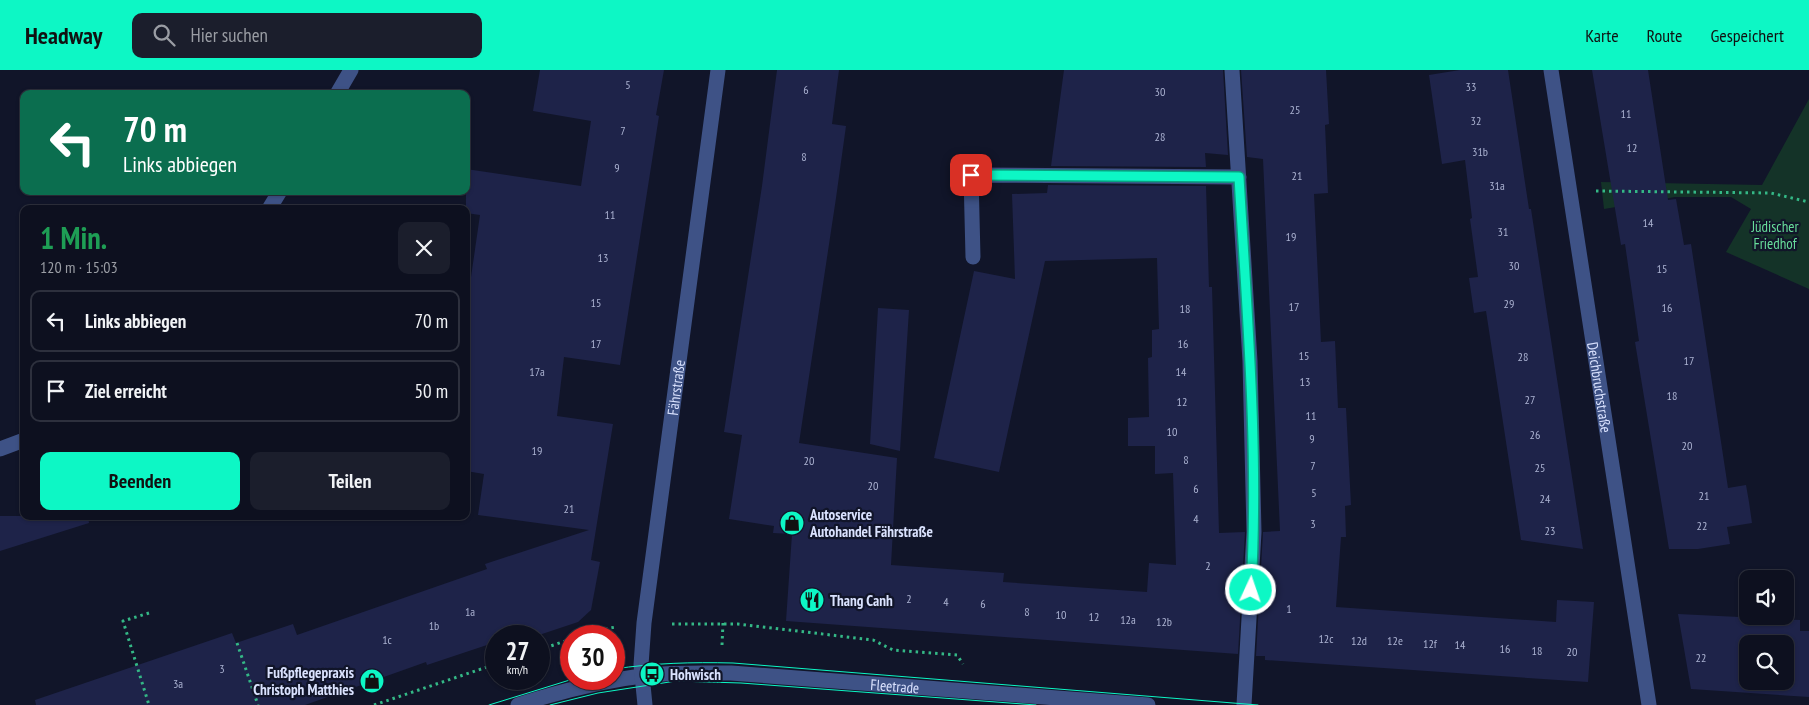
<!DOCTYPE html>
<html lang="de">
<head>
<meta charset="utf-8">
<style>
	:root { --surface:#0d101f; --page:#1b1e2c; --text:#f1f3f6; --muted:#9a9da4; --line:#2d303d; --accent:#0df7c5 }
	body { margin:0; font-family:"PT Sans Narrow",sans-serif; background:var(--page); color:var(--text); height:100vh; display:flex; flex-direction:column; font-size:19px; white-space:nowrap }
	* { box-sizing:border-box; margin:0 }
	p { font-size:16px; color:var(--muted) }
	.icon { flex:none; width:28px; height:28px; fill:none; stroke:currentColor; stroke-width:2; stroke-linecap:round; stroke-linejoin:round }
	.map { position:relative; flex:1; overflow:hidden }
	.details { position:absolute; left:20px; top:135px; width:450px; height:315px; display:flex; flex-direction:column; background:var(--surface); border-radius:10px; box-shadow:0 1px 4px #0004,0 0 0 1px var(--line) }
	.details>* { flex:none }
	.banner { position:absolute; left:20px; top:20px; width:450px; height:105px; border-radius:10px; box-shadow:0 1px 4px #0004,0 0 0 1px var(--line); background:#0b6e4f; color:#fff; overflow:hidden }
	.tools { position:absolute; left:1739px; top:500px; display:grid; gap:10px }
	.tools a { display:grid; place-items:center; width:55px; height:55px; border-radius:10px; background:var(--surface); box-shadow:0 1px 4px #0004,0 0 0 1px var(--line); font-size:25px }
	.speed { position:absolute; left:485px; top:555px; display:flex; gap:10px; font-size:25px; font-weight:700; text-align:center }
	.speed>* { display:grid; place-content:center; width:65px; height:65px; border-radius:50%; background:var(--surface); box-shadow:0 1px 4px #0004,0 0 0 1px var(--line); line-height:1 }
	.speed small { font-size:12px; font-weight:400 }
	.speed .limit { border:8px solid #d22; background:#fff; color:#111 }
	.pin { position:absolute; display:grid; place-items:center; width:42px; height:42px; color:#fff; margin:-21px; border-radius:10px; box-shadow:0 2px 8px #0006 }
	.me { position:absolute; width:55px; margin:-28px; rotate:3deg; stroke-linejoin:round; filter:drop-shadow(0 0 4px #0008) }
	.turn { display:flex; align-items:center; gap:18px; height:105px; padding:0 20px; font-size:22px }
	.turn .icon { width:65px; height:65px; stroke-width:2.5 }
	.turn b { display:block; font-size:35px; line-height:42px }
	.round { display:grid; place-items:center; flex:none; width:52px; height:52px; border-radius:10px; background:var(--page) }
	.summary { display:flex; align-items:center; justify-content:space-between; height:85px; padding:0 20px }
	h1 { font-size:30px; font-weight:700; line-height:38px; color:#1e9e55 }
	.action { display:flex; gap:10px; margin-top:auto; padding:10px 20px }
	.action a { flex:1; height:58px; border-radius:10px; background:var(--accent); color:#111; font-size:20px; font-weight:700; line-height:58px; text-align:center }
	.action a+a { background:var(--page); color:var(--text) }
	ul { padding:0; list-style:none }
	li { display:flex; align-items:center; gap:15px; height:62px; margin:0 10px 8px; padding:0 10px; border:2px solid var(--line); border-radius:10px }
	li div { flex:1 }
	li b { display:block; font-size:19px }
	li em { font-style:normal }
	header { display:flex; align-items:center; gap:30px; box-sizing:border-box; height:70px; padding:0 25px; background:var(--accent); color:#111 }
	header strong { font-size:24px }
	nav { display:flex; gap:28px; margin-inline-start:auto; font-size:18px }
	.search { width:350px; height:45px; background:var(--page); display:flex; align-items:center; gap:12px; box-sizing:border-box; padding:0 18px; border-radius:10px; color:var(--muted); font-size:19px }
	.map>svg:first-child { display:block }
	.green { fill:#143328 }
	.building { fill:#1e2349; fill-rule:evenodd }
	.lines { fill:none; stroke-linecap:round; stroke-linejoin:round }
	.path { stroke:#34b886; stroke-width:3; stroke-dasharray:2.5 4; stroke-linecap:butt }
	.minor { stroke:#3e5286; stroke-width:15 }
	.tram { stroke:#0df7c5; stroke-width:1 }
	.route-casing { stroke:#08a180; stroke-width:12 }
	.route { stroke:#0df7c5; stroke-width:9 }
	.labels { text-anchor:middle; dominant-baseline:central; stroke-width:4.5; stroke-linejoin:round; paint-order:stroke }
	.number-label { font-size:12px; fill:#abb2d1 }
	.park-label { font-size:15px; fill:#67dd9a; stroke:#111529 }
	.street-label { font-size:15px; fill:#dae2fe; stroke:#111529 }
	.poi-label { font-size:15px; font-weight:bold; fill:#dae2fe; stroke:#111529; text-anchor:start }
</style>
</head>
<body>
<header>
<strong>Headway</strong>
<div class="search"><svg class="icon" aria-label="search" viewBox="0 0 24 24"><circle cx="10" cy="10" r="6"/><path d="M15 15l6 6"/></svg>Hier suchen</div>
<nav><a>Karte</a><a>Route</a><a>Gespeichert</a></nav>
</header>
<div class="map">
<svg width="1809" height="635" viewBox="0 0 1809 635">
	<rect width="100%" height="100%" fill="#111529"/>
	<path class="green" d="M1809 29V219L1726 182 1751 139 1731 127H1675L1604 139 1601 112 1762 115Z"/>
	<path class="building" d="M540 0H664L656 45 659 46 620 295 564 287 557 346 613 354 591 490 600 492 591 540 578 552 536 566H496V572L427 595 426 592 305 635H36L35 630 232 563 236 573 293 554 297 565 487 499 485 494 589 460 478 445 484 404 466 401V213L470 214 480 145 466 143V99L581 116 591 51 533 41Z
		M777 0H839L832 54 846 56 836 128 799 373 897 388 891 495 1004 503 1003 512 1147 522 1149 493 1176 495 1173 403 1155 404V376H1128V348L1149 347 1148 288 1152 287V260L1159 259 1157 188 1045 191 999 402 934 388 974 201 1015 209 1012 124 1047 123 1048 115 1206 116 1209 217H1212L1219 463 1245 462 1238 584 786 551 792 464 773 463 774 456 729 449 742 365 724 362 762 116Z
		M1064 0H1223L1228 85 1205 83 1206 97 1051 96Z
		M1241 0H1326L1329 54 1325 55 1328 123 1314 124 1321 272 1335 271 1338 338H1346L1351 435 1345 436 1346 467H1341L1336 537 1556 552 1557 530 1594 532 1588 612 1265 590V586H1256L1263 462 1280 461 1263 89 1247 87Z
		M1460 0H1508L1529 139H1531L1583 479 1521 470 1486 241 1474 243 1469 208 1478 207 1470 149 1472 148 1465 90 1442 94 1429 5Z
		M1592 0H1648L1668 130 1676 129 1684 175 1691 174 1728 418 1746 415 1749 432 1752 453 1727 457 1730 474 1698 479H1669L1635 272 1639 271 1625 174 1621 175Z
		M878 238 909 240 900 381 870 374Z
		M0 446H88L89 453 0 481Z
		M1678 544 1800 550V561H1809V627L1691 619ZM1748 574H1785V611H1748Z"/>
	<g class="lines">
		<path class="path" d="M1596 121 1771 123 1809 132
			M149 543 123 551 149 635
			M672 554H738L873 570 893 580 957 585 963 594
			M580 566 599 560 616 557
			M237 573 258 635
			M722 575 723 553
			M539 580 571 569
			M374 635 496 594"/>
		<g class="minor">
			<path d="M1232 0 1250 291 1254 462 1244 635"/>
			<path id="s1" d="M1551 0 1649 635"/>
			<path d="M337 24 351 0"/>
			<path d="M269 139 280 121"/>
			<path d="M973 187 971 105 1239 107"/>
			<path d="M0 379 24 370"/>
			<path id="s2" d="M518 635C561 621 605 610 650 605 677 602 704 603 731 603L1148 635"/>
			<path id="s3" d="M645 635 641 595 644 553 718 0"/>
		</g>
		<path class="tram" d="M614 599C654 593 692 592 733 593L1258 635
			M489 635 573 609
			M550 635 598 623 676 611 741 613 1036 635"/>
	</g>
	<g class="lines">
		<defs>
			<path id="route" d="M971 105 1239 107C1247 244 1259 382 1251 520"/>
		</defs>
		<use href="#route" class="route-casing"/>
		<use href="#route" class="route"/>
	</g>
	<defs>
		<symbol id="shop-disc" viewBox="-11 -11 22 22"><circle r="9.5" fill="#0df7c5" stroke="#111529"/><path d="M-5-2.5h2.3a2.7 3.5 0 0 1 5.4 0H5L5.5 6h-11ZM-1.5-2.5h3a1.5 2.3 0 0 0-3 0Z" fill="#111"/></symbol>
		<symbol id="restaurant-disc" viewBox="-11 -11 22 22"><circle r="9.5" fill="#0df7c5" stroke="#111529"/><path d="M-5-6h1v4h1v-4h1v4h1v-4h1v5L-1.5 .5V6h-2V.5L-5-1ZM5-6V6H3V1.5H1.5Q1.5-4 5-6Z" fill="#111"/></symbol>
		<symbol id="bus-disc" viewBox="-11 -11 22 22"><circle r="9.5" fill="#0df7c5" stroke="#111529"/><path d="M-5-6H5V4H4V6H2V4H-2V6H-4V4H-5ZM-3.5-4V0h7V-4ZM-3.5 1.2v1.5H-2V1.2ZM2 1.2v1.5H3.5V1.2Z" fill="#111"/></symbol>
	</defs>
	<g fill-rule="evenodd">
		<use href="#shop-disc" x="778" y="439" width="28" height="28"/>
		<use href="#restaurant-disc" x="798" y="516" width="28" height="28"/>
		<use href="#bus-disc" x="638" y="590" width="28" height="28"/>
		<use href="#shop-disc" x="358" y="597" width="28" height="28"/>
	</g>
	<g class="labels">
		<g class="number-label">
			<text x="628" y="14">5</text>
			<text x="1471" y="16">33</text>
			<text x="806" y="19">6</text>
			<text x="1160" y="21">30</text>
			<text x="1295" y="39">25</text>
			<text x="1626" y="43">11</text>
			<text x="1476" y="50">32</text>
			<text x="623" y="60">7</text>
			<text x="1160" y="66">28</text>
			<text x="1632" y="77">12</text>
			<text x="1480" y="81">31b</text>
			<text x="804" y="86">8</text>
			<text x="617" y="97">9</text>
			<text x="1297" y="105">21</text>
			<text x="1497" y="115">31a</text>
			<text x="610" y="144">11</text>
			<text x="1648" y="152">14</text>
			<text x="1503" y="161">31</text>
			<text x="1291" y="166">19</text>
			<text x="603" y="187">13</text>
			<text x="1514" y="195">30</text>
			<text x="1662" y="198">15</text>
			<text x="596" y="232">15</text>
			<text x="1509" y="233">29</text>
			<text x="1294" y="236">17</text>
			<text x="1667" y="237">16</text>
			<text x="1185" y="238">18</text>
			<text x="596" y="273">17</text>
			<text x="1183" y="273">16</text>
			<text x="1304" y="285">15</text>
			<text x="1523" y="286">28</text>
			<text x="1689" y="290">17</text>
			<text x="537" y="301">17a</text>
			<text x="1181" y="301">14</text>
			<text x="1305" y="311">13</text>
			<text x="1672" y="325">18</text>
			<text x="1530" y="329">27</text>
			<text x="1182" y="331">12</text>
			<text x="1311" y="345">11</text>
			<text x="1172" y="361">10</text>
			<text x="1535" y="364">26</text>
			<text x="1312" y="368">9</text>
			<text x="1687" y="375">20</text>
			<text x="537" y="380">19</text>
			<text x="1186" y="389">8</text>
			<text x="809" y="390">20</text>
			<text x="1313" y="395">7</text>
			<text x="1540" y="397">25</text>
			<text x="873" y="415">20</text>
			<text x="1196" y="418">6</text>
			<text x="1314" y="422">5</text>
			<text x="1704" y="425">21</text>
			<text x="1545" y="428">24</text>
			<text x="569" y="438">21</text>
			<text x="1196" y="448">4</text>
			<text x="1313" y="453">3</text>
			<text x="1702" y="455">22</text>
			<text x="1550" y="460">23</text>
			<text x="1208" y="495">2</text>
			<text x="909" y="528">2</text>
			<text x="946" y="531">4</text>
			<text x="983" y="533">6</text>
			<text x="1289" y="538">1</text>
			<text x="470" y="541">1a</text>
			<text x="1027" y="541">8</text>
			<text x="1061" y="544">10</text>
			<text x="1094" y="546">12</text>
			<text x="1128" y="549">12a</text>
			<text x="1164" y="551">12b</text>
			<text x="434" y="555">1b</text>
			<text x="1326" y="568">12c</text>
			<text x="387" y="569">1c</text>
			<text x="1359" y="570">12d</text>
			<text x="1395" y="570">12e</text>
			<text x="1430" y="573">12f</text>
			<text x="1460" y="574">14</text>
			<text x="1505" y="578">16</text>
			<text x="1537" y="580">18</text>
			<text x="1572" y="581">20</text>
			<text x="1701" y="587">22</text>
			<text x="222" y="598">3</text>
			<text x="178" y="613">3a</text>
		</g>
		<g class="park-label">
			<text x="1775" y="156">Jüdischer<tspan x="1775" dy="17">Friedhof</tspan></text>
		</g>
		<g class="street-label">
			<text stroke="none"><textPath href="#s3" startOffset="320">Fährstraße</textPath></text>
			<text stroke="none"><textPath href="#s1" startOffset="321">Deichbruchstraße</textPath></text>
			<text stroke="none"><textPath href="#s2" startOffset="381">Fleetrade</textPath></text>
		</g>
		<g class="poi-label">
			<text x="810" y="444">Autoservice<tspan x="810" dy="17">Autohandel Fährstraße</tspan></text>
			<text x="830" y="530">Thang Canh</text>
			<text x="354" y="602" text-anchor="end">Fußpflegepraxis<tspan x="354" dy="17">Christoph Matthies</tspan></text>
			<text x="670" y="604">Hohwisch</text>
		</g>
	</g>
</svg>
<div class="tools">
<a><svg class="icon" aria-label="sound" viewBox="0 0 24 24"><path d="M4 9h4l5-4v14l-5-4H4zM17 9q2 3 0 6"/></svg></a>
<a><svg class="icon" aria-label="search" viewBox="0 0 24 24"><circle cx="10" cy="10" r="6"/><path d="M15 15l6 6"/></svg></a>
</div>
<div class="speed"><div>27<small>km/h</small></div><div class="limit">30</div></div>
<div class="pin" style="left:971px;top:105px;background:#d93025"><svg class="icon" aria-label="arrive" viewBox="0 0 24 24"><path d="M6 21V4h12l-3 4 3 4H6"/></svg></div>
<svg class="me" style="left:1251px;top:520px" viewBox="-20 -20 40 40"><circle r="17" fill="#0df7c5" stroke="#fff" stroke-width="3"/><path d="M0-11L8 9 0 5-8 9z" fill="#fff"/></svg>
<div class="banner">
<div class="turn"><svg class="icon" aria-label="left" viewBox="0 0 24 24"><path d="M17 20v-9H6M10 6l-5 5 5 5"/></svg><div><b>70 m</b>Links abbiegen</div></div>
</div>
<section class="details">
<div class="summary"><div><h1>1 Min.</h1><p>120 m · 15:03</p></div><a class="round"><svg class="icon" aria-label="close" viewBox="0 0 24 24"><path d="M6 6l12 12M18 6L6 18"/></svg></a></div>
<ul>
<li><svg class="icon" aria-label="left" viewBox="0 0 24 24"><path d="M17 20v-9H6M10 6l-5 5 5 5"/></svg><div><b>Links abbiegen</b></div><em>70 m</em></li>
<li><svg class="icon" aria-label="arrive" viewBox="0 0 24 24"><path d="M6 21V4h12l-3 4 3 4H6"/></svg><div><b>Ziel erreicht</b></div><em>50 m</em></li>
</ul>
<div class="action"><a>Beenden</a><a>Teilen</a></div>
</section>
</div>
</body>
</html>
